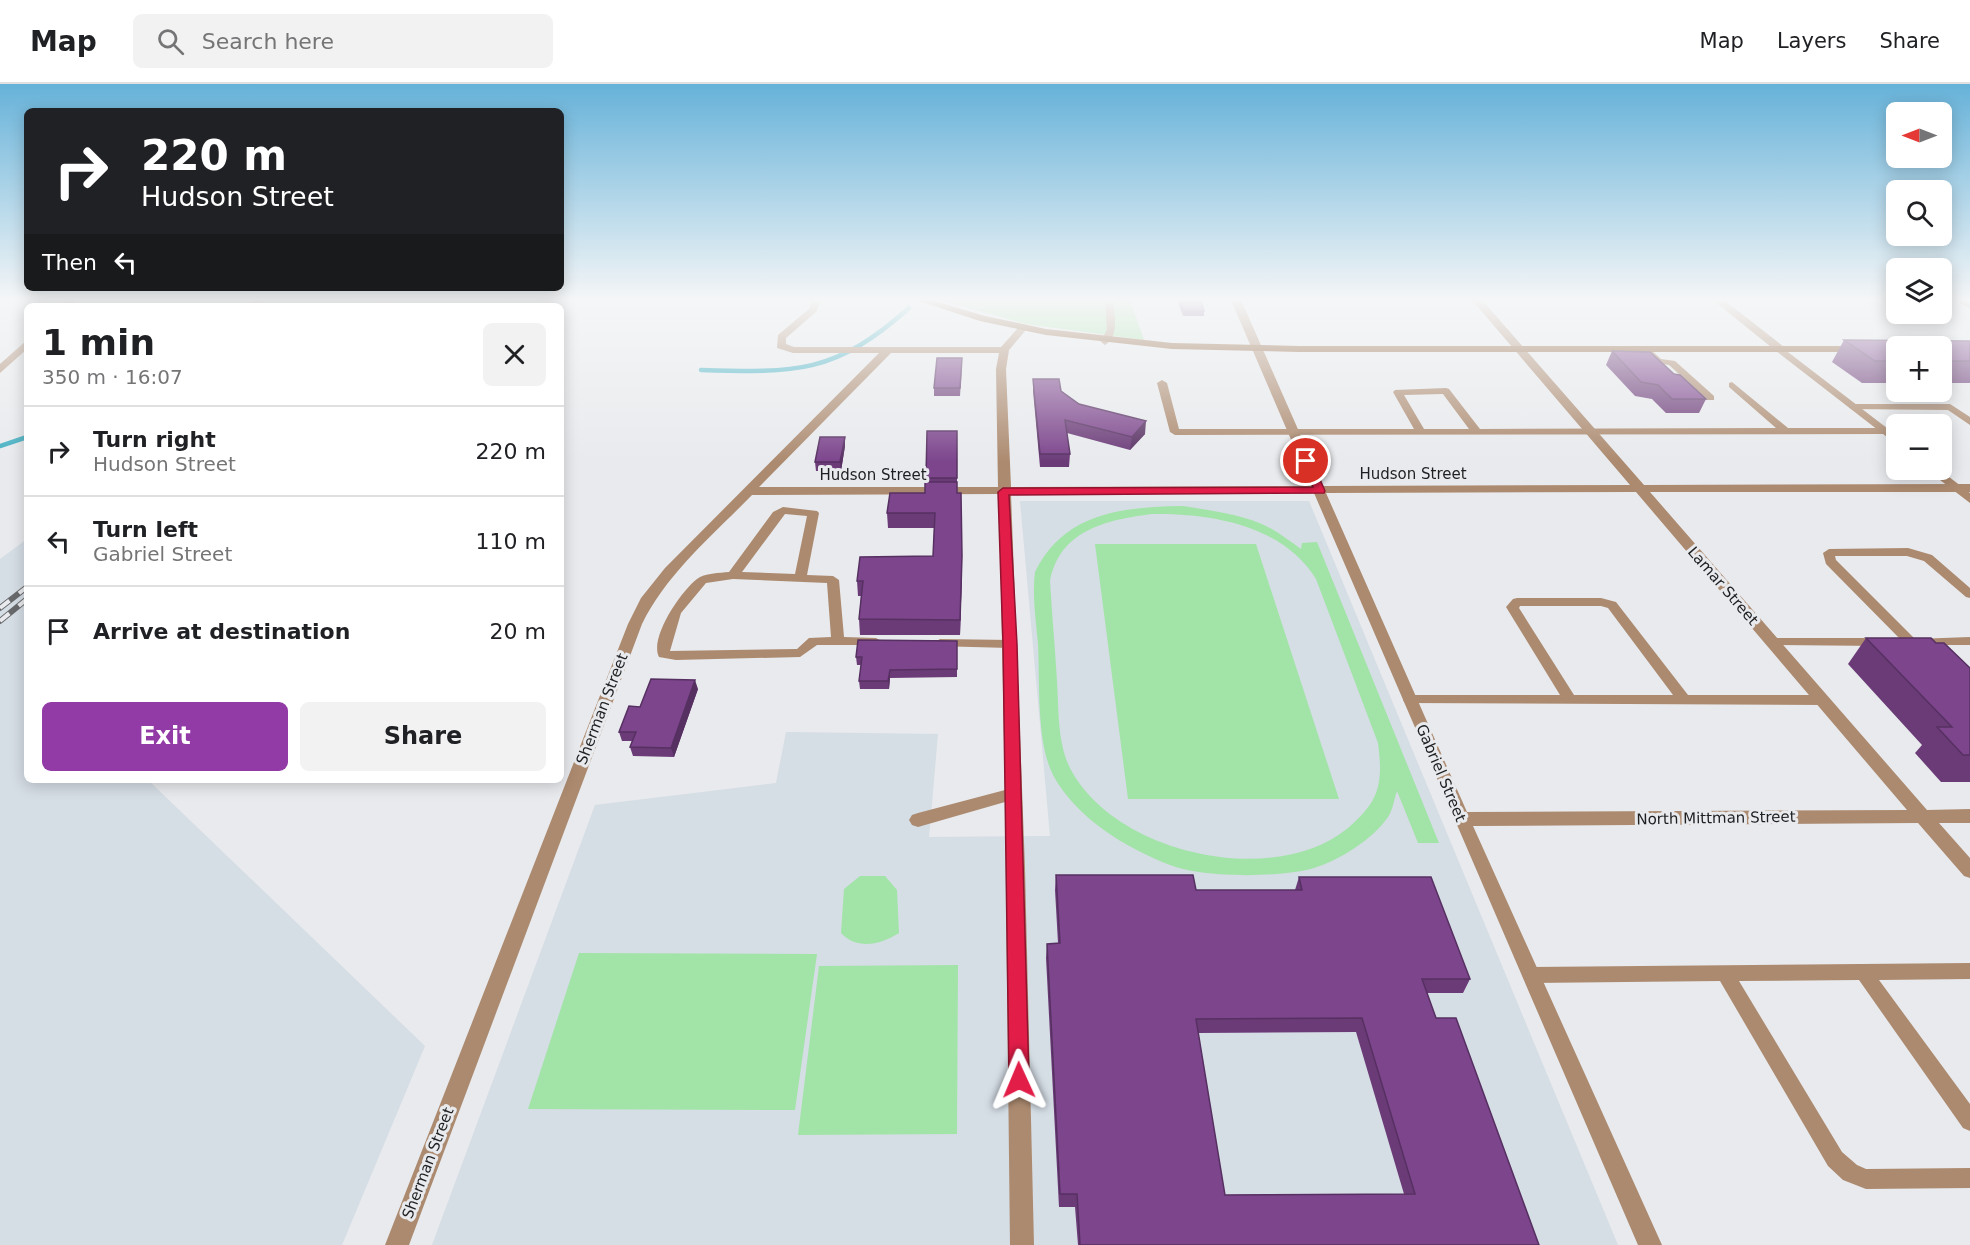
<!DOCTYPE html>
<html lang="en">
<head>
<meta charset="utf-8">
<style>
	:root { --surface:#fff; --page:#f2f2f2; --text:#202124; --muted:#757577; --line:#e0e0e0; --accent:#923aa5 }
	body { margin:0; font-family:"DejaVu Sans",sans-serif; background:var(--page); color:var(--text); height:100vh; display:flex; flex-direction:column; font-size:22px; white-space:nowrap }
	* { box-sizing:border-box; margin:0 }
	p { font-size:20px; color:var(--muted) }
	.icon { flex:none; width:33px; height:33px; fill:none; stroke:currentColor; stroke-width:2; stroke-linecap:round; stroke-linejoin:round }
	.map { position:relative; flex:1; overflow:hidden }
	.panel { position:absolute; left:24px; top:219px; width:540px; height:480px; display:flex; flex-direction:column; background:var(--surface); border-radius:9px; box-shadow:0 3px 15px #0003 }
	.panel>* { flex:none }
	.guide { position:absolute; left:24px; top:24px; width:540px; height:183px; border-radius:9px; box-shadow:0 3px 15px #0003; background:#202124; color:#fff; overflow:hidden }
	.needle { width:39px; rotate:270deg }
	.controls { position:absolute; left:1886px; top:18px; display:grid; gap:12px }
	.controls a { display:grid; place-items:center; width:66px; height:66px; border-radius:9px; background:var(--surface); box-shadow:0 3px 15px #0003; font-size:30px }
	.pin { position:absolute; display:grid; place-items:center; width:51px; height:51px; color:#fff; margin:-26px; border:3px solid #fff; border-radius:50%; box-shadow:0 2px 6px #0007 }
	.me { position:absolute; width:66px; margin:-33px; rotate:359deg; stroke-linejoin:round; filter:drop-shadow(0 0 4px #0008) }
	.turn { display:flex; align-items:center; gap:21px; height:126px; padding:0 18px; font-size:27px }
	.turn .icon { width:78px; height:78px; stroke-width:2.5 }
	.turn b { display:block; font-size:42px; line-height:51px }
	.then { display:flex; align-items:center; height:57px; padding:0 18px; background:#0003; gap:12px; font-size:22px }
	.round { display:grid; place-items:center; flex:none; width:63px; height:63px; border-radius:9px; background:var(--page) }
	.head { display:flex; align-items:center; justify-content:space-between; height:102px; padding:0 18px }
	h1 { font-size:36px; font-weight:800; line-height:45px }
	.action { display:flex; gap:12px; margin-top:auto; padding:12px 18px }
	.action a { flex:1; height:69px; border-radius:9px; background:var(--accent); color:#fff; font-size:24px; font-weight:800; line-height:69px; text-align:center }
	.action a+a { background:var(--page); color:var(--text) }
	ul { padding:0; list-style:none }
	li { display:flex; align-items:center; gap:18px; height:90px; padding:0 18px; border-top:2px solid var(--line) }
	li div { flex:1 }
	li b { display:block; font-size:22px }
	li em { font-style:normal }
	header { display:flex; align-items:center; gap:36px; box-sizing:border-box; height:84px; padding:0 30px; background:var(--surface); border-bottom:2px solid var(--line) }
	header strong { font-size:28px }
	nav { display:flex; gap:33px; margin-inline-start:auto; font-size:21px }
	.search { width:420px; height:54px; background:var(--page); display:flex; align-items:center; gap:15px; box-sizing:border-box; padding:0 21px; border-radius:9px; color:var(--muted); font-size:22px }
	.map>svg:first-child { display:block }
	.built { fill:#d5dde5 }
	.green { fill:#a2e4a7; fill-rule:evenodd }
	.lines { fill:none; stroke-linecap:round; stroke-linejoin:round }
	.stream { stroke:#44b0c2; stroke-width:4.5 }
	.service { fill:#ac8a6f; fill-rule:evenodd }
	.minor { fill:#ac8a6f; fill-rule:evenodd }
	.tertiary { fill:#ac8a6f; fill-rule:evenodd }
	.secondary { fill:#8b5b32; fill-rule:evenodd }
	.rail-far1-casing { stroke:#68696b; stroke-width:4.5 }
	.rail-casing { stroke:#68696b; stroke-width:6 }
	.rail-far1 { stroke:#e8eaed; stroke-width:3; stroke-dasharray:9; stroke-linecap:butt }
	.rail { stroke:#e8eaed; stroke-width:4; stroke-dasharray:12; stroke-linecap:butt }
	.wall { fill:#6b3b78; fill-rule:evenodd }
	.shaded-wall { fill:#573062 }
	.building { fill:#7c458c; stroke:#573062; stroke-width:1.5; fill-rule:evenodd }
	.route { fill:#e11d48; stroke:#92132f; stroke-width:1.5 }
	.labels { text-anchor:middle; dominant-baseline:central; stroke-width:6; stroke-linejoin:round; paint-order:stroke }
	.street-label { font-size:15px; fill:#1e1f20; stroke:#e8eaed }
</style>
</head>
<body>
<header>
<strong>Map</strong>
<div class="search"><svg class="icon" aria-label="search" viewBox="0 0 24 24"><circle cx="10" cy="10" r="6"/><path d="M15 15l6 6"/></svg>Search here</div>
<nav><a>Map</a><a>Layers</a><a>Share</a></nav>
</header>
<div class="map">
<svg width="1970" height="1161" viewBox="0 0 1970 1161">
	<rect width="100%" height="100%" fill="#e8eaed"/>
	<path class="built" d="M347 216H539L534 222H339Z
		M1020 417H1309L1618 1161H432L595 721 776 699 786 648 938 650 929 753 1050 752Z
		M27 455V696H148L425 962 342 1161H0V475Z"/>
	<path class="green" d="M939 216H1130L1144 256 1026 240Z
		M1183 422C1213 427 1243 430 1270 444 1281 450 1291 458 1301 465L1302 459 1317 458 1439 759H1418L1397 707C1394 715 1393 726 1388 733 1373 755 1340 776 1314 784 1280 794 1203 794 1170 781 1126 764 1076 734 1053 691 1036 657 1040 598 1038 560 1036 537 1032 511 1035 488 1064 428 1124 423 1183 422ZM1152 430C1210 429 1283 441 1316 495L1378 659C1380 675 1382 693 1376 709 1371 723 1359 734 1348 744 1274 805 1116 770 1071 686 1057 659 1059 627 1057 597 1055 564 1052 531 1050 497 1060 446 1106 436 1152 430Z
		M1095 460H1256L1339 715H1128Z
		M860 792H885L897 806 899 849C880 861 857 866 841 849L844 805Z
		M579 869 817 870 795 1026 528 1025Z
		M958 881 957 1050 798 1051 819 882Z"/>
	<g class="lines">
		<path class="stream" d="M701 286C796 289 835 290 909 224
			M0 362 27 353"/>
		<path class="service" d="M1105 216H1113C1114 231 1120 252 1105 261L1101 258 1107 245Z
			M1644 265H1650L1661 275 1675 277 1714 312V316H1708L1669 281 1655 279 1644 269Z
			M1162 296 1167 299 1179 345H1414L1393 308 1395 306 1446 304 1449 305 1480 345 1776 344 1729 303V299L1732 298 1788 344H1884L1889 347 1884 350 1175 351 1170 348 1157 299ZM1443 310 1469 345H1424L1404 311Z
			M1854 320H1950L1970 333V341L1948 326 1851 325 1849 323Z
			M783 423 817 427 819 429 807 491 833 492 839 496 844 553 876 554 883 558 881 561H817L800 573 676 576 659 573C649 554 681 507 697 495 704 489 720 489 729 488L773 428ZM785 430 807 432 795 490 742 488ZM733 495 827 499 831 553 809 554 797 565 670 567 681 529 706 499Z
			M1908 464 1932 471 1970 504V514L1966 513 1924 477 1907 472H1835L1836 476 1915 555 1970 553V561H1906L1826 480 1823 469 1829 465Z
			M1517 514H1601L1616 518 1688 611H1822L1829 616 1822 621 1405 619 1403 616 1410 611H1560L1506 523 1513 515ZM1520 522H1601L1608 524 1673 611H1574L1519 524Z
			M1772 554H1881L1888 558 1881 562 1767 561 1765 558Z
			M940 555 1010 556 1017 560 1010 564 935 562 933 559Z
			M1970 879V895L1879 896 1970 1020V1047L1963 1044 1859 896 1739 897 1842 1068 1857 1081 1866 1085 1970 1084V1104L1866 1105 1843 1096 1828 1082 1720 897 1531 899 1525 897 1522 891 1525 885 1531 883Z"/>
		<path class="minor" d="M66 216H76L70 222H60Z
			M254 216H264L258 222H248Z
			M811 216H821L817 227 786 254V260L794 263H1001L1019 243H1025V247L1009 266 1006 285 1011 403 1311 402 1231 216H1241L1323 402 1630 401 1472 216H1482L1644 401 1970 400V408H1650L1927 726 1970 725V739H1939L1970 774V794L1964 792 1918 739 1473 742 1662 1161H1638L1314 409 1011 410 1025 784 1034 1161H1010L1005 718 918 743 912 741 909 736 912 731 918 729 1005 706 999 410 752 411C713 451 667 489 642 540L409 1161H385L628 540 641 514 665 484 879 269H793L777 264 778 251 810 224ZM891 269H999L996 285 998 403H759ZM1636 408 1907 726 1467 728 1326 409Z
			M1713 216H1724L1784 263V267H1776Z
			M1955 216 1970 218V225Z
			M27 256V265L0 289V280Z"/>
		<path class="tertiary" d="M1780 262 1896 351V360L1776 267 1775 265Z
			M1927 386H1940L1970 409V419Z"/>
		<path class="secondary" d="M916 216H931L985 232 1046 245 1172 259 1299 262H1898L1896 268H1299L1172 265 1046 251 980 237Z"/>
		<defs>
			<path id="rail-far1" d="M382 222 389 216"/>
			<path id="rail" d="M0 524 27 503
				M0 537 27 515"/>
		</defs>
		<use href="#rail-far1" class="rail-far1-casing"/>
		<use href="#rail" class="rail-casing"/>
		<use href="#rail-far1" class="rail-far1"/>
		<use href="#rail" class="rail"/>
	</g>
	<path class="wall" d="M1177 216H1201L1204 227V232H1183Z
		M1844 256 1970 257V299H1941V262H1896V299H1862L1832 278Z
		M1612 267 1674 290 1706 315 1699 329H1666L1652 315 1635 312 1606 281Z
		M962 282 960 312H934V304Z
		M1033 295 1061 307 1079 320 1145 350 1130 366 1067 349 1070 370 1069 383H1040L1033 307Z
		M927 347H957V409L962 487 960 551H860L859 535 861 512H858L857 497 933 472 934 444H888L887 429 925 409Z
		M845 353V362L841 387H816L815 378Z
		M1866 554 1970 584V698H1941L1915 669 1922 661 1848 580Z
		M957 557V593L890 594 889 605H860L859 597 861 581H857L856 573Z
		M698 605 674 673 633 672 630 663 632 657H622L619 648 640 623Z
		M1056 791 1196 806H1295L1299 793 1470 895 1463 909H1427L1436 934 1539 1161H1078L1075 1123H1059L1046 874 1047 860 1058 859 1055 806ZM1356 948 1404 1110 1225 1111 1198 949Z"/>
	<path class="shaded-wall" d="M1146 337 1145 350 1130 366 1132 353Z
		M845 353V362L841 387 840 378Z
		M962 472V487L960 551V536Z
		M890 586V594L889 605 888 597Z
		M695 596 698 605 674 673 671 664Z"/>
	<path class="building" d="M1180 216H1201L1204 227H1184Z
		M1844 256 1970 257V277H1941V262H1896V277H1875Z
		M1612 267 1650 268 1674 290 1680 291 1706 315H1672L1658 301 1641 298Z
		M937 274H962L960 304H934Z
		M1033 295H1059L1061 307 1079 320 1146 337 1132 353 1065 336 1070 370H1040Z
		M927 347H957V394H926Z
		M820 353H845L840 378H815Z
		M925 398H957V409H961L962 472 960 536 859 535 863 497H857L860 473 933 472 935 429H887L890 409H925Z
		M1866 554H1931L1936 559H1944L1970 584V671H1963L1937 643H1952Z
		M858 556 957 557V585L890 586 888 597H859L862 573H856Z
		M651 595 695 596 671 664 630 663 636 648H619L629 622 640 623Z
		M1056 791H1193L1196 806H1302L1299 793H1431L1470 895H1422L1436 934H1456L1539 1161H1080L1077 1110H1060L1047 860 1060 859ZM1362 934 1415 1110 1225 1111 1196 935Z"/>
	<linearGradient id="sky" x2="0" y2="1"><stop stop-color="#66b2d9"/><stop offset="0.57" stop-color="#f5f6f7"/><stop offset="1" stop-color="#f5f6f7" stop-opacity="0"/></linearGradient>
	<rect width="1970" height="378" fill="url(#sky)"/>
	<path class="route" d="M1303 375 1312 377 1325 407 1324 409 1009 411 1017 560 1029 996 1026 1003 1019 1005 1012 1003 1009 996 1003 560 998 408 1003 404 1313 403 1301 377Z"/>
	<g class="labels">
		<g class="street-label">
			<text x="1413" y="390">Hudson Street</text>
			<text x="873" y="391">Hudson Street</text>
			<text transform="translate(1723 502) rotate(49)">Lamar Street</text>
			<text transform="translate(602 625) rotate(-69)">Sherman Street</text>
			<text transform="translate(1441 689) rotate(67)">Gabriel Street</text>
			<text transform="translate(1716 734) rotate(-1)">North Mittman Street</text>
			<text transform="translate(428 1079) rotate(-69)">Sherman Street</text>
		</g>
	</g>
</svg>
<div class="controls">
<a><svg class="needle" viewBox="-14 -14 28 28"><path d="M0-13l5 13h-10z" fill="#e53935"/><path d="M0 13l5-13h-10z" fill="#757577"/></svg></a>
<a><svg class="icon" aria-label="search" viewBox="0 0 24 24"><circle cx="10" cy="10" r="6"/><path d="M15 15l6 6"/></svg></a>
<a><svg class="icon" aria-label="layers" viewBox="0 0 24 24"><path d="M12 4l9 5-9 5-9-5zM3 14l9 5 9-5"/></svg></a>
<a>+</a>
<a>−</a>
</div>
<div class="pin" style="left:1306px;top:377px;background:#d93025"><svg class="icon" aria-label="arrive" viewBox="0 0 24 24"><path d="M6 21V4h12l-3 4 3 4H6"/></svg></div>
<svg class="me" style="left:1019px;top:996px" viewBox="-20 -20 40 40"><path d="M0-17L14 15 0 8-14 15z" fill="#e11d48" stroke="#fff" stroke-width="4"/></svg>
<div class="guide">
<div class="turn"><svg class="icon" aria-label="right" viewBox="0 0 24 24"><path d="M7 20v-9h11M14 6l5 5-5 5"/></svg><div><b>220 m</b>Hudson Street</div></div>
<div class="then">Then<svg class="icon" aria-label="left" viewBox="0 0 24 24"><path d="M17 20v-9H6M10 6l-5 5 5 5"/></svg></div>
</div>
<section class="panel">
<div class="head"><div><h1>1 min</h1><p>350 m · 16:07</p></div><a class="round"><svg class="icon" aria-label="close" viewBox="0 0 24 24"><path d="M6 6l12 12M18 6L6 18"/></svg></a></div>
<ul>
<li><svg class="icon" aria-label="right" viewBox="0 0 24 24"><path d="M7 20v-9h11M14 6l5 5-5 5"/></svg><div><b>Turn right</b><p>Hudson Street</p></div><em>220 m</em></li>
<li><svg class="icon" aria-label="left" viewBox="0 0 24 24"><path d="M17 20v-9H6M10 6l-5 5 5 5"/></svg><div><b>Turn left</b><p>Gabriel Street</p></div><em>110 m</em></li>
<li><svg class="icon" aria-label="arrive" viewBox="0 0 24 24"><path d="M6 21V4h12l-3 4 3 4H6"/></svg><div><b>Arrive at destination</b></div><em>20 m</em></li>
</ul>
<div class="action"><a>Exit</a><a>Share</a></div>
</section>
</div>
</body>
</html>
